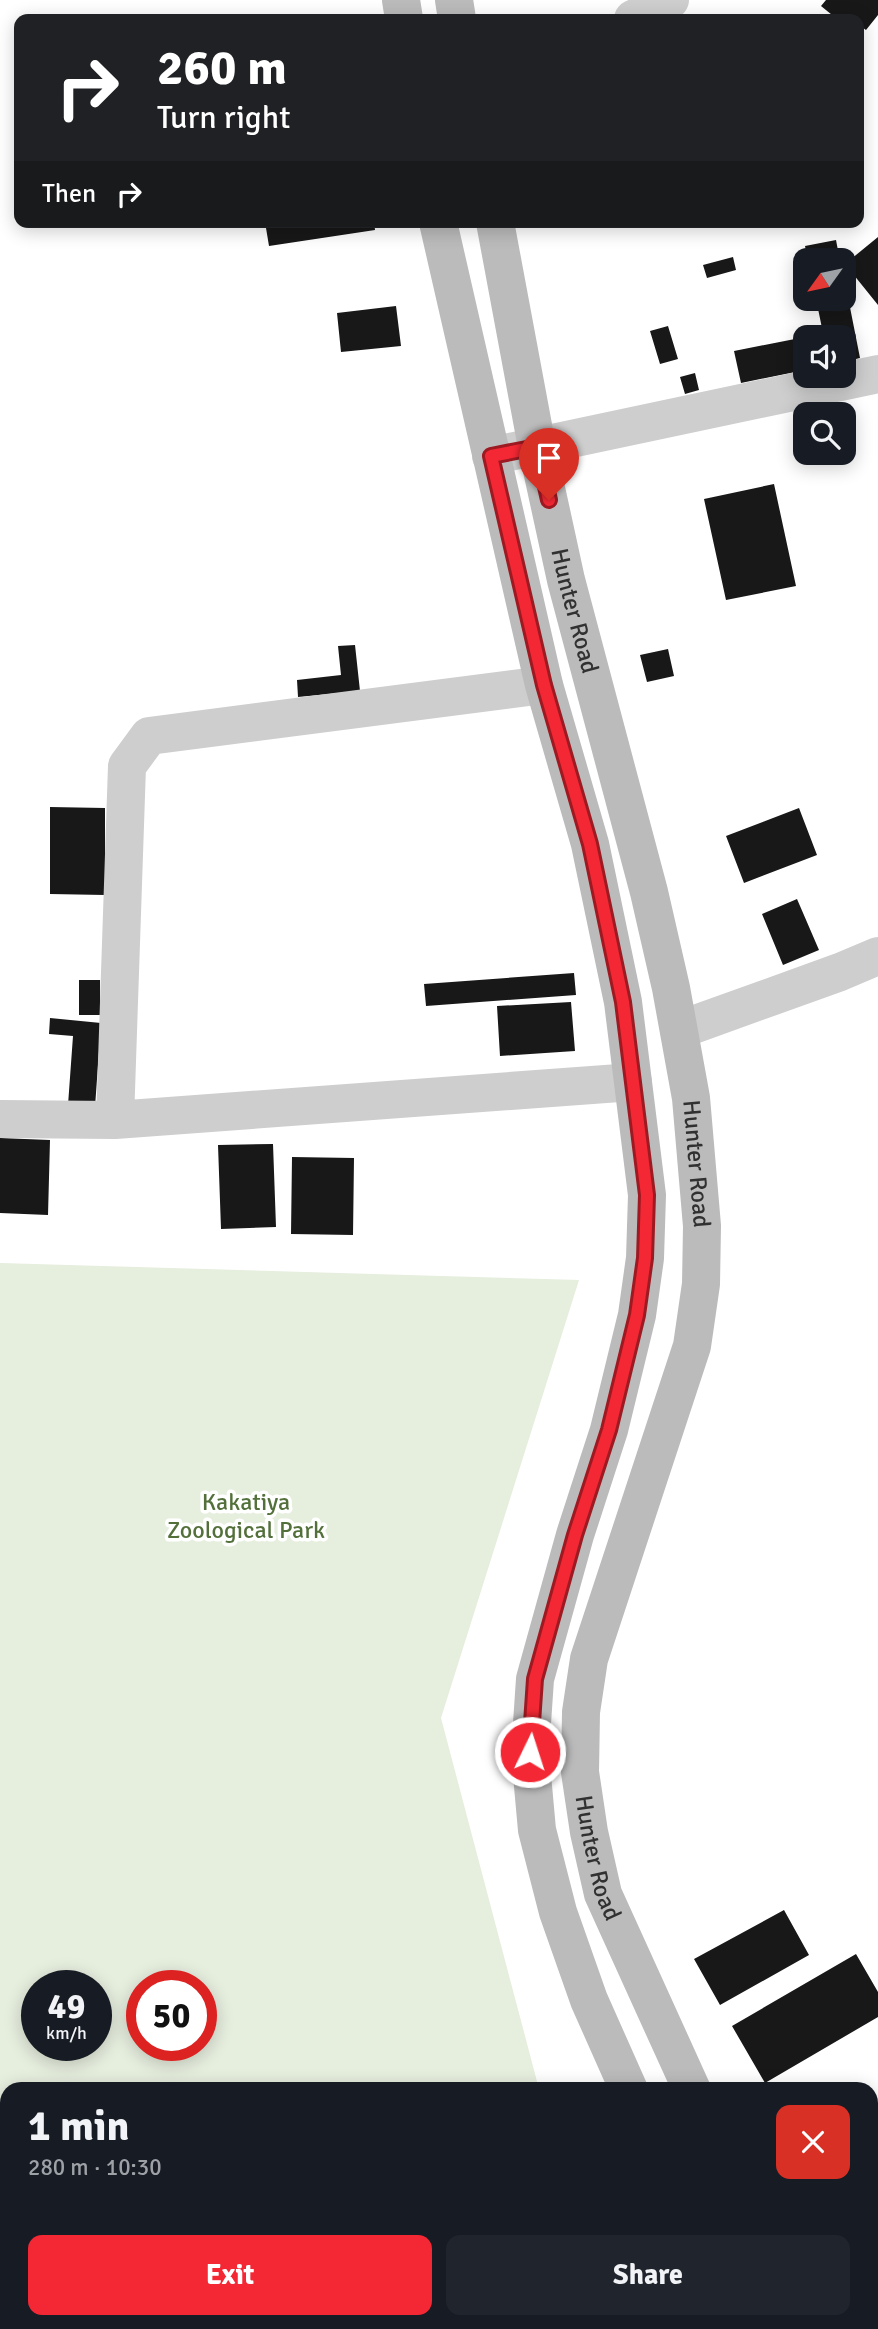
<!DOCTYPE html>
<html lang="en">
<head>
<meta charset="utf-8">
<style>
	:root { --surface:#171b24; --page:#20242c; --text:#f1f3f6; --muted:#9ea1a6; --accent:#f32834 }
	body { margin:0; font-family:Signika,sans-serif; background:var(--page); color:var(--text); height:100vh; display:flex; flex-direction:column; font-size:26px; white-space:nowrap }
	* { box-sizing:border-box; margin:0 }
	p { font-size:23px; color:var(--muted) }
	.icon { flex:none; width:38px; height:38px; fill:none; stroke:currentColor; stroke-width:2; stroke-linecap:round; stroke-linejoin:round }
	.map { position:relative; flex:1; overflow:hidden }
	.drawer { position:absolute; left:0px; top:2082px; width:878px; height:247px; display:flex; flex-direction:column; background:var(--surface); border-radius:21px 21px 0 0; box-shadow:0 4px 18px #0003 }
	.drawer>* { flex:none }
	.guide { position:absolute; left:14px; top:14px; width:850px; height:214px; border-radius:14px; box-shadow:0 4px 18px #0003; background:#202124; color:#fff; overflow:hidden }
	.needle { width:46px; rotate:237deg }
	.buttons { position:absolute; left:793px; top:248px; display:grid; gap:14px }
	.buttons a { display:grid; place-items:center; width:63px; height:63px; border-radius:14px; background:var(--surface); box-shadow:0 4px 18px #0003; font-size:35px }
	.speed { position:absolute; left:21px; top:1970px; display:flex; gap:14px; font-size:35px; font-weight:700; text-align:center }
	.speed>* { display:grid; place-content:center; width:91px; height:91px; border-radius:50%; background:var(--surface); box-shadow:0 4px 18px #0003; line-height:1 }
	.speed small { font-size:18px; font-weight:400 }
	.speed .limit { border:10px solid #d22; background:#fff; color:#111 }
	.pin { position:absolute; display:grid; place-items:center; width:60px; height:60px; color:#fff; margin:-72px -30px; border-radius:50% 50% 50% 0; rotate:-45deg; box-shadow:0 0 7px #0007 }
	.pin .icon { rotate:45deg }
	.me { position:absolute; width:77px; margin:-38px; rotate:4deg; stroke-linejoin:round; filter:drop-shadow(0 0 5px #0008) }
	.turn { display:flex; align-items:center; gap:24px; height:147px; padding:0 28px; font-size:32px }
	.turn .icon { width:91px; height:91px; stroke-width:2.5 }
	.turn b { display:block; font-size:49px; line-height:60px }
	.then { display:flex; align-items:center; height:66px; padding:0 28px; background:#0003; gap:14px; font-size:26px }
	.round { display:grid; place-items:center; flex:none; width:74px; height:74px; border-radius:14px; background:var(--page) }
	.overview { display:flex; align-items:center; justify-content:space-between; height:119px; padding:0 28px }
	h1 { font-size:42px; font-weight:800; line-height:52px }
	.button { display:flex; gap:14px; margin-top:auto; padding:14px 28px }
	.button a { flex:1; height:80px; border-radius:14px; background:var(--accent); color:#fff; font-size:28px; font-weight:800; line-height:80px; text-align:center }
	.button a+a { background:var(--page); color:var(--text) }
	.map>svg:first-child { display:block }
	.green { fill:#e6eede; fill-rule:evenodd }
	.building { fill:#181818 }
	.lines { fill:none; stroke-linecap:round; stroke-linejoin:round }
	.street { stroke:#cecece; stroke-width:38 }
	.secondary { stroke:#bbb; stroke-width:38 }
	.route-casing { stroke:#9e1a22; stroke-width:18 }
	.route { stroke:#f32834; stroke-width:12 }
	.labels { text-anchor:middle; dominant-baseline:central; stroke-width:7; stroke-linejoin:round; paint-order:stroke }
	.street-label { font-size:24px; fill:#313131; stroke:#fff }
	.park-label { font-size:24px; fill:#53703a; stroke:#fff }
</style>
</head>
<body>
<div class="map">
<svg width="878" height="2329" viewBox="0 0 878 2329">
	<rect width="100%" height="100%" fill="#fff"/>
	<path class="green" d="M0 1263 579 1280 441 1718 539 2089 7 2090V2322H646L649 2329H0ZM37 1986H96V2046H37ZM142 1986H201V2046H142Z"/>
	<path class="building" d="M826 0H878V15L866 30 859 25V19H853L847 14 842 19H837L821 6Z
		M265 222H374L375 230 269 246Z
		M878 237V305L845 264Z
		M836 240 840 261H808L805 246Z
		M733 257 736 270 707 278 703 265Z
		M845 282 860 358 844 362V338L805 336 823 333 816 299H844Z
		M396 306 401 346 341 352 337 313Z
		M668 326 678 359 660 364 650 331Z
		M805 337V370L741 383 734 351Z
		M695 373 699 390 685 394 680 377Z
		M774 484 796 586 726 600 704 499Z
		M355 645 360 691 298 697 297 680 341 675 338 646Z
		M668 649 674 676 647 682 640 655Z
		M50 807 105 808V895L50 894Z
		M799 808 817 855 744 883 726 836Z
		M797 899 819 950 783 965 762 914Z
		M574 973 576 995 426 1006 424 984Z
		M79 980H100V1015H79Z
		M571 1002 575 1051 500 1056 497 1006Z
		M50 1018 101 1023 95 1107 68 1105 73 1036 49 1034Z
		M0 1138 50 1140 48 1215 0 1213Z
		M273 1144 276 1227 221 1229 218 1145Z
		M292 1157 354 1158 353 1235 291 1234Z
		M784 1910 809 1955 720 2005 694 1959Z
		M856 1954 878 1992V2017L765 2083 732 2026Z"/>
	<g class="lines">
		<path class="street" d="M633 19 670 0
			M491 456 878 374
			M679 1030 840 972 878 956
			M0 1119 115 1120 633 1082
			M115 1120 127 766 149 736 544 685"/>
		<g class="secondary">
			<path d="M401 0 404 19"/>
			<path d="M454 0 457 19"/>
			<path d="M438 222 544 685 590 844 623 1002 647 1195 645 1258 637 1315 609 1430 575 1535 535 1679 530 1753 537 1830 558 1912 589 2000 629 2090"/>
			<path id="s1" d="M495 222 537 447 566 580 649 892 671 988 691 1098 702 1226 701 1284 692 1346 589 1659 581 1712 580 1772 589 1832 603 1894 692 2090"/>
			<path d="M739 2322 742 2329"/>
			<path d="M800 2322 803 2329"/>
		</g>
	</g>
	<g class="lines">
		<defs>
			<path id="route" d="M530 1752 535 1679 575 1535 609 1430 637 1315 645 1258 647 1195 623 1002 590 844 544 685 491 456 537 447 549 500"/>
		</defs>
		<use href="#route" class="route-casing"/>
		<use href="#route" class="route"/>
	</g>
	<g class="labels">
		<g class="street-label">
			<text stroke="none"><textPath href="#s1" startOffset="397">Hunter Road</textPath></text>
			<text stroke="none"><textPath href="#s1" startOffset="964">Hunter Road</textPath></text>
			<text stroke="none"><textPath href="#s1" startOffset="1678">Hunter Road</textPath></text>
		</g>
		<g class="park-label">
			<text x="246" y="1502">Kakatiya<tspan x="246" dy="28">Zoological Park</tspan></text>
		</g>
	</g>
</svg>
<div class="buttons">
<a><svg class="needle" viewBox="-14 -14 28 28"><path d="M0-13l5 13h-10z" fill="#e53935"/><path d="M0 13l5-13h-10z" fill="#9ea1a6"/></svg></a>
<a><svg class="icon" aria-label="sound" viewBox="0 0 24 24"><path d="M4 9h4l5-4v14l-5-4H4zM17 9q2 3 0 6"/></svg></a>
<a><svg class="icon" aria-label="search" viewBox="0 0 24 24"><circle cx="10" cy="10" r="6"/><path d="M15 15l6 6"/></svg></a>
</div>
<div class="speed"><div>49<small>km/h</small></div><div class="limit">50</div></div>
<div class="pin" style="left:549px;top:500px;background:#d93025"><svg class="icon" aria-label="arrive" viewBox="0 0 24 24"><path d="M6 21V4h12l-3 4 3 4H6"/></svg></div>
<svg class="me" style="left:530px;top:1752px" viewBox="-20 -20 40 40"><circle r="17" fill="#f32834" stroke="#fff" stroke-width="3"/><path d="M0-11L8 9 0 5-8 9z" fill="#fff"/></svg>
<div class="guide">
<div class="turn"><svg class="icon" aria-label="right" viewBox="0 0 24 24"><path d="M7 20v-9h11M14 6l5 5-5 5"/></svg><div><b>260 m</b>Turn right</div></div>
<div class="then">Then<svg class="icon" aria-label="right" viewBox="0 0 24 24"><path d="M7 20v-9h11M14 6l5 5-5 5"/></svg></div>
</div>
<section class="drawer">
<div class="overview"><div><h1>1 min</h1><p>280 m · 10:30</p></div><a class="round" style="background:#d93025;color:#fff"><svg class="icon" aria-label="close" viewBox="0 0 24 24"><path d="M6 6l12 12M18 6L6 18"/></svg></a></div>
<div class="button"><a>Exit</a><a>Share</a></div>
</section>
</div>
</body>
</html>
